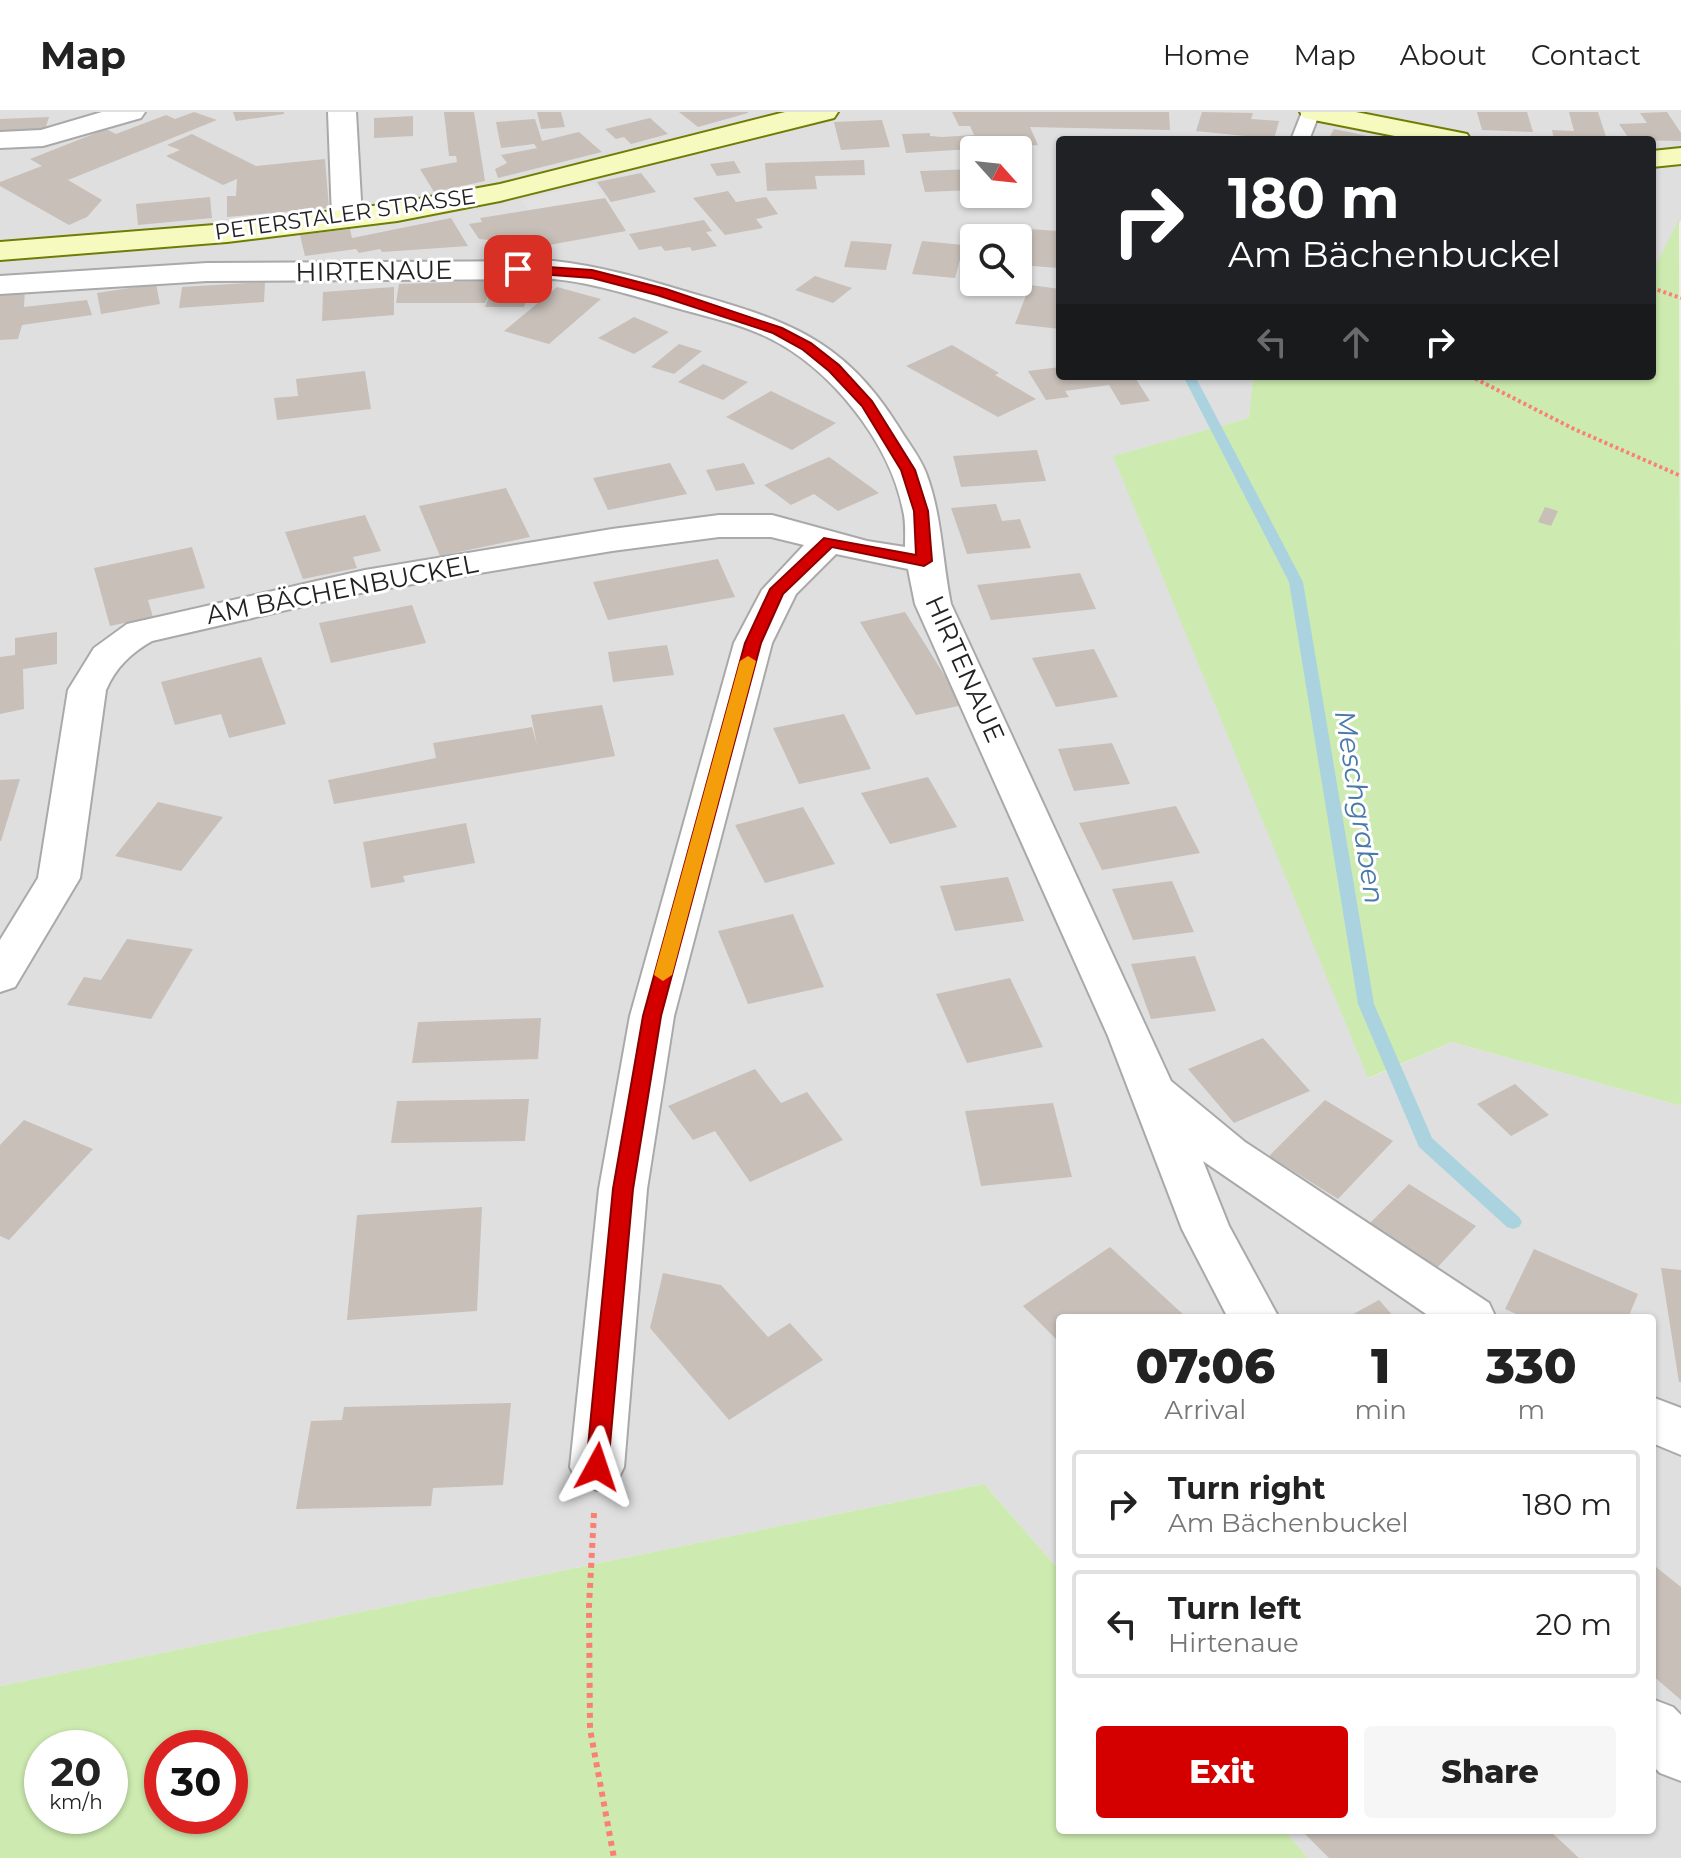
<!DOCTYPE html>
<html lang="en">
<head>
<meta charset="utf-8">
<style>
	:root { --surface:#fff; --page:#f6f6f6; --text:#222; --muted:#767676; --line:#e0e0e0; --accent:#d40000 }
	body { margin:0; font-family:Montserrat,sans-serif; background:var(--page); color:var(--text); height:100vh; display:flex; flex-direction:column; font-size:30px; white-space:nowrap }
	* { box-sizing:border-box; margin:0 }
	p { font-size:26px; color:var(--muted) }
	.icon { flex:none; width:44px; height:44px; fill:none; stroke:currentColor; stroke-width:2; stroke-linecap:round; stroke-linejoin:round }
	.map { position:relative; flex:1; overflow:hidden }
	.sheet { position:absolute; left:1056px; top:1202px; width:600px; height:520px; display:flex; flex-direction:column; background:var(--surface); border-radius:8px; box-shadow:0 2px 6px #0004 }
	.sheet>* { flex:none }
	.banner { position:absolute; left:1056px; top:24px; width:600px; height:244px; border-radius:8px; box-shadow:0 2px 6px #0004; background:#202124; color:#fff; overflow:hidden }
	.needle { width:52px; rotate:117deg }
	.tools { position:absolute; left:960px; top:24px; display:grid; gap:16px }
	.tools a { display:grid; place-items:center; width:72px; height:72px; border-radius:8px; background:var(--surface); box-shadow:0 2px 6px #0004; font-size:40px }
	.speed { position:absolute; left:24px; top:1618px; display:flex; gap:16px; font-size:40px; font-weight:700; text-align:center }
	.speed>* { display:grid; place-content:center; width:104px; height:104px; border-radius:50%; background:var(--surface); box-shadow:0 2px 6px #0004; line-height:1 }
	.speed small { font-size:20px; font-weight:400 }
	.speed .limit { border:12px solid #d22; background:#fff; color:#111 }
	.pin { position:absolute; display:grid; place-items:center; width:68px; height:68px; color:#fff; margin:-34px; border-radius:16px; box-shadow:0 4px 12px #0006 }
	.me { position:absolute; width:88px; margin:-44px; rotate:5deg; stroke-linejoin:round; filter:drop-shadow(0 0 6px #0008) }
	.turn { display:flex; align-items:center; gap:28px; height:168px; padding:0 40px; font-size:36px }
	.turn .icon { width:104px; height:104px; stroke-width:2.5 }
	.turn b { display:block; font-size:56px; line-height:68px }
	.lanes { display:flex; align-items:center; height:76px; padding:0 40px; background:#0003; justify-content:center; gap:40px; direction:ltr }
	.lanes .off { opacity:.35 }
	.eta { display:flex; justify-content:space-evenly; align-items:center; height:136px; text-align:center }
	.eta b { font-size:48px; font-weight:800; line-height:56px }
	.cta { display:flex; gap:16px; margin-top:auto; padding:16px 40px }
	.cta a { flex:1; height:92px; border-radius:8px; background:var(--accent); color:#fff; font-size:32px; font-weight:800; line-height:92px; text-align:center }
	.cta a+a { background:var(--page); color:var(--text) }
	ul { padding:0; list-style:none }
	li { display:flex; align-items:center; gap:24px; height:108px; margin:0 16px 12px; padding:0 24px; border:4px solid var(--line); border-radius:8px }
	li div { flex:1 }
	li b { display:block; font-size:30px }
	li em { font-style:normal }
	header { display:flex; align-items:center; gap:48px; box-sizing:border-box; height:112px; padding:0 40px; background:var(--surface); border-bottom:2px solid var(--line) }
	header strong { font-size:38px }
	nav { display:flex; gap:44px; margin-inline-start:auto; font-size:28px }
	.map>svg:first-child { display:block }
	.residential { fill:#e0dfdf; fill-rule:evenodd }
	.grass { fill:#cdebb0; fill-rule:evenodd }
	.parking { fill:#e2e2e2 }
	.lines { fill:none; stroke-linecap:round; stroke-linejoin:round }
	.stream { fill:#aad3df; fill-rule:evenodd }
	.building { fill:#c7bfb8 }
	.lane-casing { stroke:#a9a9a9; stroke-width:4 }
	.street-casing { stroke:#a9a9a9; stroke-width:4 }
	.secondary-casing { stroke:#707d05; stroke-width:4 }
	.path-far1 { stroke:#fa8072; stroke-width:4; stroke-dasharray:3 3; stroke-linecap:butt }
	.path { stroke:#fa8072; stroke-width:6; stroke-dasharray:5 5; stroke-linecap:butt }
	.lane { fill:#fff; fill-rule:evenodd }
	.street { fill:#fff; fill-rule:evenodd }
	.secondary { fill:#f7fabf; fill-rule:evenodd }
	.route { fill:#d40000; stroke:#8a0000; stroke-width:2 }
	.slow { fill:#f59e0b }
	.labels { text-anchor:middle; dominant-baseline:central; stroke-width:6; stroke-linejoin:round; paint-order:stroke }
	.far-street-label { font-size:22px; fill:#222; stroke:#fff }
	.street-label { font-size:26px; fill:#222; stroke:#fff }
	.water-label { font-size:28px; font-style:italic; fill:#4a7aab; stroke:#fff }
</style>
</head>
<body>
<header>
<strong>Map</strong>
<nav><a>Home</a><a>Map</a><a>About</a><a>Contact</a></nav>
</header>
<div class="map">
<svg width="1681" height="1746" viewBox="0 0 1681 1746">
	<rect width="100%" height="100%" fill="#f2efe9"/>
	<path class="residential" d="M0 0H1681V108L1652 160V28H1060V264H1253L1249 306 1114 344 1369 966 1452 930 1681 994V1746H1308L1284 1718H1652V1206H1060V1459L984 1372 0 1574ZM974 38H1018V82H974ZM974 126H1018V170H974Z"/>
	<path class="grass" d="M1679 108 1681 994 1452 930 1368 966 1113 344 1249 306 1253 264H1652V160Z
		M984 1372 1060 1459V1718H1284L1308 1746H0V1574ZM42 1636H110V1704H42ZM162 1636H230V1704H162Z"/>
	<path class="parking" d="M594 71 605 86 528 98 522 88Z"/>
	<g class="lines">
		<path class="stream" d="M1183 264H1195L1303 470 1374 892 1432 1026 1519 1105 1522 1110 1519 1115 1513 1117 1507 1115 1419 1035 1358 892 1289 470Z"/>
	</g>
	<path class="building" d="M194 0 217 8 68 68 102 88 87 105 69 113 0 74V70L42 54 30 47 106 17 116 22 166 3 175 7Z
		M233 0H284V2L236 9Z
		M444 0H474L485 69 434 80 420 57 457 50 456 44H449Z
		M537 0H561L565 15 541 17Z
		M679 0H748V1L698 15Z
		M952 0H1169L1170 18 1030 15 1038 33 906 41 902 22 930 21V24L942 25 974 23 970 14H959Z
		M1202 0 1253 1 1251 7 1279 9 1274 27 1196 19Z
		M1477 0H1527L1533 20 1482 18Z
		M1569 0H1598L1607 28H1554L1552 18 1574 19Z
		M1667 0 1681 21V29L1630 28 1619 12 1647 11 1640 1Z
		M413 4V24L374 26V6Z
		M49 5 44 21 0 23V7Z
		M650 6 668 22 631 32 624 25 616 27 605 17Z
		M535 7 542 29 579 20 602 40 498 66 495 57 507 51 501 43 537 36 534 32 501 36 496 10Z
		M882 8 890 35 841 38 834 10Z
		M1334 17 1382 27V28H1328Z
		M192 22 256 54 325 47 329 96 227 105V84H236L237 67 223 73 166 44 180 38 167 33Z
		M864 48 865 63 815 64 817 77 767 79 765 51Z
		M734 49 741 61 717 64 710 52Z
		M974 57V78L925 80 920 59Z
		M641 61 656 80 611 90 597 70Z
		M728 79 736 90 766 85 778 102 756 107 763 116 725 123 693 86Z
		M210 85 212 106 138 113 136 92Z
		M605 86 626 119 549 133 479 127 469 112 482 110 480 106Z
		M451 106 468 134 382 140 380 137 359 141 356 137 305 144 300 123 350 117 352 126Z
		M704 108 712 119 706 120 717 134 692 139 690 135 665 139 661 134 639 138 629 122Z
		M997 115 1060 119V156L1018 153V126H996Z
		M851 129 892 132 886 158 844 155Z
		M922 129 964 133 955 166 912 162Z
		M815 164 852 176 833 191 795 178Z
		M532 167 524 195H485L491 179 485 191H396L399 172Z
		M265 170 264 190 179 196 182 175Z
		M156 172 160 192 101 202 97 181Z
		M1030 173 1060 177V217L1015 212Z
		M394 175V203L322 209 323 180Z
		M557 175 601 187 549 232 504 219Z
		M25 176 24 195 87 188 92 203 22 213 18 227 0 228V179Z
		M634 205 669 220 634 242 598 226Z
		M679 232 702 239 674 262 651 255Z
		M952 233 999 261 995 263 1036 287 998 305 906 254Z
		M703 252 748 270 723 288 678 270Z
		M1060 255V264H1134L1150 289 1121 293 1109 273 1065 279 1069 285 1046 288 1028 259Z
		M365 259 371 297 277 308 274 286 298 284 296 267Z
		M771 279 836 311 792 338 726 305Z
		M1037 338 1046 369 961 375 953 344Z
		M829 345 879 381 838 399 814 382 791 393 764 373Z
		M670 351 687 382 608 398 593 366Z
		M744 351 755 372 716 379 706 358Z
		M506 376 530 425 440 444 419 394Z
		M996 392 1002 409 1020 407 1031 436 967 442 951 396Z
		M1545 395 1558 399 1551 414 1538 410Z
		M365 403 381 439 353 445 357 456 303 467 285 420Z
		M192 435 205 476 148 488 153 505 110 514 94 456Z
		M718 447 735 485 608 508 593 470Z
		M1080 461 1096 497 991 508 977 473Z
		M412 493 426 531 331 551 319 511Z
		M905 500 963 593 916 603 860 510Z
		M57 520V552L23 557 24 597 0 602V545L15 543V526Z
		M667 533 674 563 613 570 608 540Z
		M1094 537 1118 585 1056 595 1032 546Z
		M261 545 286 612 229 626 221 602 175 613 161 570Z
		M602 593 615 644 334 692 328 668 436 646 433 631 532 615 537 633 531 603Z
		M844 602 871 657 799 672 773 616Z
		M1112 631 1130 672 1074 679 1058 637Z
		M928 665 957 715 890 732 861 681Z
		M20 667 1 729H0V668Z
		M158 690 223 705 181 759 115 744Z
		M1176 694 1200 741 1102 758 1079 711Z
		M803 695 835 752 765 771 735 713Z
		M466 711 475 751 403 764 405 770 371 776 363 730Z
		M1008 765 1024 809 955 819 940 774Z
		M1172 769 1194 820 1133 828 1112 777Z
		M793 802 824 875 748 892 718 819Z
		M127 827 193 837 151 907 67 893 84 865 101 868Z
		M1195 844 1216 899 1151 907 1131 852Z
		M1010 866 1043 935 967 951 936 882Z
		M541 906 538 947 412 951 418 910Z
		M1263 926 1310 979 1234 1011 1188 957Z
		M755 957 781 991 807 980 843 1028 750 1070 715 1019 693 1028 668 994Z
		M1515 972 1549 1003 1511 1024 1477 992Z
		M529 987 525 1029 391 1031 397 989Z
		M1325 988 1393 1029 1338 1087 1269 1044Z
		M1053 991 1072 1065 981 1074 965 999Z
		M24 1008 93 1037 9 1128 0 1124V1033Z
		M1409 1072 1476 1114 1436 1157 1368 1113Z
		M482 1095 477 1199 347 1208 357 1103Z
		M1110 1135 1187 1206H1060V1231L1023 1194Z
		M1534 1137 1638 1182 1628 1206H1525L1505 1197Z
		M1661 1156 1681 1158V1270H1679Z
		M663 1161 721 1173 768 1225 790 1211 823 1248 729 1308 650 1216Z
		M1379 1188 1395 1206H1346Z
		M511 1291 503 1373 433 1376 431 1394 296 1397 311 1309 342 1308 344 1295Z
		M1656 1455 1681 1475V1588L1652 1563V1459Z
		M1301 1718H1462L1465 1721 1467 1718H1549L1579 1746H1329Z"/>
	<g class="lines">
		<defs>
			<path id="lane" d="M1302 0H1320L1309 28H1291Z"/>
			<path id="street" d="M102 0H145L141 6 43 34 0 36V20L41 18Z
				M328 0H356L362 106 357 112 347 115 337 112 332 106Z
				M554 149C599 154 641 166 684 179 781 207 841 223 898 314 907 329 920 345 926 361 942 403 942 448 951 492L1171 969 1245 1030 1489 1191 1496 1206H1432L1203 1049 1229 1114 1279 1206H1228L1182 1117 1108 924 915 492 908 457 836 442 796 482 772 531 674 904 647 1077 624 1355 616 1371 597 1378 578 1371 570 1355 599 1077 630 904 734 531 762 478 804 433 771 425H719L612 439 365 480 152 529C131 541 116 555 106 578L80 766 15 875 0 880V828L38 766 68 578 94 536 127 512 365 458 612 417 719 403H772L867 429 905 435C905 423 906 410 903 398 890 330 830 255 767 225 738 211 704 204 673 195 633 184 595 171 554 167L207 169 0 182V164L207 151Z
				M1652 1285 1681 1296V1343L1652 1331Z
				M1652 1587 1673 1595 1681 1603V1669L1660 1661 1652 1653Z"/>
			<path id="secondary" d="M785 0H838L834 6 500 89 397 109 227 130 0 148V130L227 112 397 91 500 72Z
				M1300 0H1356L1457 20 1467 22 1471 28H1415L1314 8 1304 6Z
				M1681 36V52L1652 55V39Z"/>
		</defs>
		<use href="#lane" class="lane-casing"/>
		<use href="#street" class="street-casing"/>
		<use href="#secondary" class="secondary-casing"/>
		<path class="path-far1" d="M1652 176 1681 186
			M1470 264 1574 317 1681 364"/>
		<path class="path" d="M594 1401 589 1494 590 1617 614 1746"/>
		<use href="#lane" class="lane"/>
		<use href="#street" class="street"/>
		<use href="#secondary" class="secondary"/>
	</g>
	<path class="route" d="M518 153 592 158 666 177 782 216 811 231 839 253 872 289 915 358 928 399 932 449 924 454 832 435 783 482 761 531 661 904 633 1077 608 1355 605 1362 597 1365 589 1362 586 1355 613 1077 643 904 745 531 770 477 824 426 916 443 914 399 901 358 862 294 829 259 802 237 773 221 657 183 592 166 513 160 511 157Z"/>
	<path class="slow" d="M748 544 756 549 672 863 663 869 654 863 740 549Z"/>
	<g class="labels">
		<g class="far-street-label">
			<text transform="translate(345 102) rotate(-8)">PETERSTALER STRASSE</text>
		</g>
		<g class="street-label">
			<text transform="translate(374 159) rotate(-1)">HIRTENAUE</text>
			<text transform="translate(342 477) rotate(-11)">AM BÄCHENBUCKEL</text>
			<text transform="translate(965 557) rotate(66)">HIRTENAUE</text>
		</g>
		<g class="water-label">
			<text transform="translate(1360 695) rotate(81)">Meschgraben</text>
		</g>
	</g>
</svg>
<div class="tools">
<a><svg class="needle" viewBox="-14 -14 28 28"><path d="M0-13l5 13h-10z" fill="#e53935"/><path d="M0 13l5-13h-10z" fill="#767676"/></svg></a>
<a><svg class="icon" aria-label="search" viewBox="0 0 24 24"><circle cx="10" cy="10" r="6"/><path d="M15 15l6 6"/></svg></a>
</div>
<div class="speed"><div>20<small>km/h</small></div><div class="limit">30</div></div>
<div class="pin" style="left:518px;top:157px;background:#d93025"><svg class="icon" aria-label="arrive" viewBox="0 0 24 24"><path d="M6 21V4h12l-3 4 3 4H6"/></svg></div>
<svg class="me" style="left:597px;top:1355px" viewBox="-20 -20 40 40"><path d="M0-17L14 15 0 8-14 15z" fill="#d40000" stroke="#fff" stroke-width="4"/></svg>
<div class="banner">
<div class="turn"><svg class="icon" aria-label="right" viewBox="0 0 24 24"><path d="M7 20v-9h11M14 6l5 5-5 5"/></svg><div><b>180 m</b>Am Bächenbuckel</div></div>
<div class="lanes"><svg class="icon off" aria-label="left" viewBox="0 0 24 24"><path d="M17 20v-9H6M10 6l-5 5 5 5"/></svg><svg class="icon off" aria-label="ahead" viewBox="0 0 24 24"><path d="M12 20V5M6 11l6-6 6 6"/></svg><svg class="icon" aria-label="right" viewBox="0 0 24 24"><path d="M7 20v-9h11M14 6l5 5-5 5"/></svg></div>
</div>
<section class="sheet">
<div class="eta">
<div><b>07:06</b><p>Arrival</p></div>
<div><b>1</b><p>min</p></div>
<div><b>330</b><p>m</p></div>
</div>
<ul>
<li><svg class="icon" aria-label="right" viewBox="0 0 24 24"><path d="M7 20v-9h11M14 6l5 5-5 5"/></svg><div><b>Turn right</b><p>Am Bächenbuckel</p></div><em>180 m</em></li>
<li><svg class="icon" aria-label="left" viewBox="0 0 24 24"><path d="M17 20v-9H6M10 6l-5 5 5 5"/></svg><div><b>Turn left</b><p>Hirtenaue</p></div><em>20 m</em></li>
</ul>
<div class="cta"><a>Exit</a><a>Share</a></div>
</section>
</div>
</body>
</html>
